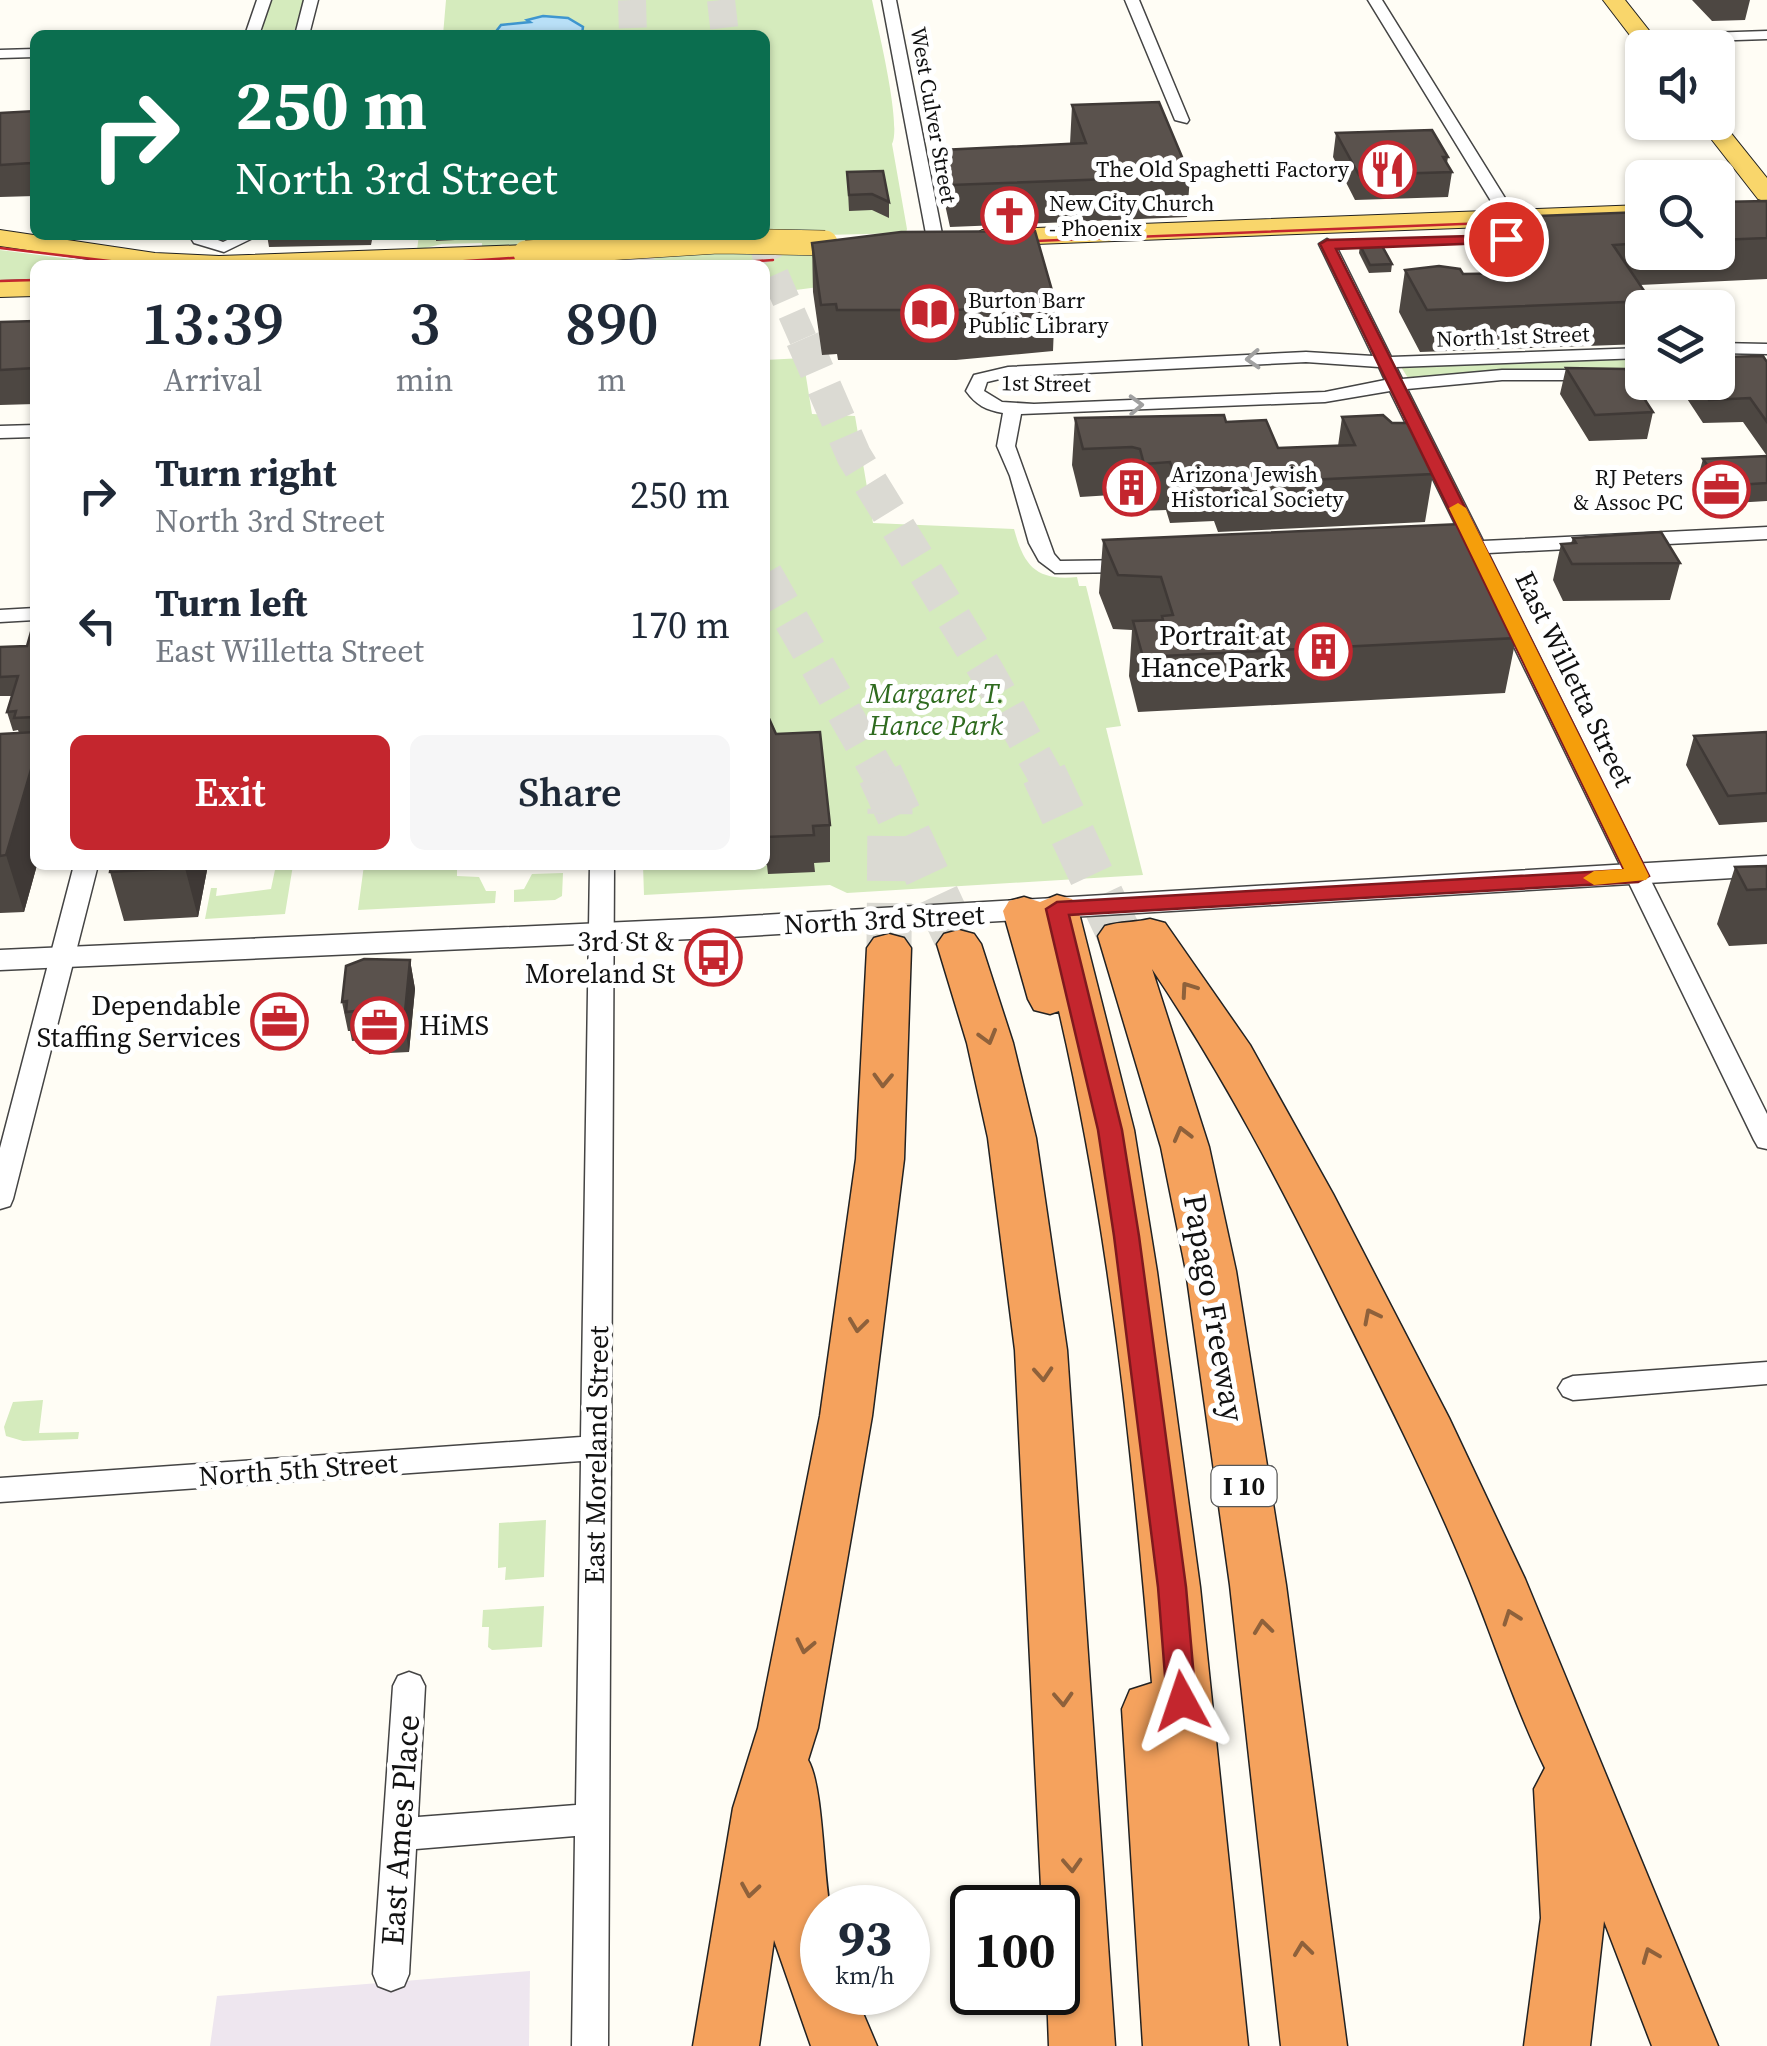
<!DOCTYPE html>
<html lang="en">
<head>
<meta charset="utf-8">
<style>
	:root { --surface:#fff; --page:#f6f6f7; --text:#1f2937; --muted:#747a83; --accent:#c4262e }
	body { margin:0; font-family:"Source Serif 4",serif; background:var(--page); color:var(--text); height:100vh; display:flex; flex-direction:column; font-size:38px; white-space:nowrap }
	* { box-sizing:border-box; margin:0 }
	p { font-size:32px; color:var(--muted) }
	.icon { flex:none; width:55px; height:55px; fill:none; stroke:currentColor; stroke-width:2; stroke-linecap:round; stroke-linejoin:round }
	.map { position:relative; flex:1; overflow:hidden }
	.drawer { position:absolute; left:30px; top:260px; width:740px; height:610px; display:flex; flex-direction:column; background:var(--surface); border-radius:15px; box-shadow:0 2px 8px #0004 }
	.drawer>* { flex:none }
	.banner { position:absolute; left:30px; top:30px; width:740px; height:210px; border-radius:15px; box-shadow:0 2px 8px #0004; background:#0b6e4f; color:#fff; overflow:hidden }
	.fabs { position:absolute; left:1625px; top:30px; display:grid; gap:20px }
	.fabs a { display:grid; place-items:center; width:110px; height:110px; border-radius:15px; background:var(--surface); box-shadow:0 2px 8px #0004; font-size:50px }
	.speed { position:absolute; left:800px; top:1885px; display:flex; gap:20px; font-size:50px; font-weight:700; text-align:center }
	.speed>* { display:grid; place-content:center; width:130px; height:130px; border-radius:50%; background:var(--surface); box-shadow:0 2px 8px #0004; line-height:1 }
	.speed small { font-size:25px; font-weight:400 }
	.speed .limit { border:5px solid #111; border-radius:15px; background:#fff; color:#111 }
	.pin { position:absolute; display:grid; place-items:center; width:85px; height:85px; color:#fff; margin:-42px; border:5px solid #fff; border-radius:50%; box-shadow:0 2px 10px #0007 }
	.me { position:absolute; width:110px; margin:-55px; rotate:355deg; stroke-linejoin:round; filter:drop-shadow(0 0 8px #0008) }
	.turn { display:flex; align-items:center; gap:35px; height:210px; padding:0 40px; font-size:45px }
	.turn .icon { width:130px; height:130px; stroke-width:2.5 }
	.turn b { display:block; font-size:70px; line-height:85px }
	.eta { display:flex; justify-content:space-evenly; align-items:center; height:170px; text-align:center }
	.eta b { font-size:60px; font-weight:600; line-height:70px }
	.cta { display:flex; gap:20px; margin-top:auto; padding:20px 40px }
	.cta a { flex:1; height:115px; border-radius:15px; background:var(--accent); color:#fff; font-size:40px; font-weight:600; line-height:115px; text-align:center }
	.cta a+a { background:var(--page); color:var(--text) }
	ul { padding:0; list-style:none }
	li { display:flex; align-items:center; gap:30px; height:130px; padding:0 40px }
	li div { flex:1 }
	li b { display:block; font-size:38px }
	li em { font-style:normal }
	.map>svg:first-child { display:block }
	.industrial { fill:#eee6ef }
	.green { fill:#d5ebbd }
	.water { fill:#b9e0f7; stroke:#3f96cf; stroke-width:2.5 }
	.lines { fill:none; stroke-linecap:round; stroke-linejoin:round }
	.motorway-tunnel-far2 { stroke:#dbdad3; stroke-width:28; stroke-dasharray:28 14; stroke-linecap:butt }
	.motorway-tunnel-far1 { stroke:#dbdad3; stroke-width:35; stroke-dasharray:35 18; stroke-linecap:butt }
	.motorway-tunnel { stroke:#dbdad3; stroke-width:45; stroke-dasharray:45 22; stroke-linecap:butt }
	.minor-casing { stroke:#444; stroke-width:3 }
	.tertiary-casing { stroke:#444; stroke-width:3 }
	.primary-casing { stroke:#222; stroke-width:2 }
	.motorway-casing { stroke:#222; stroke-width:3 }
	.minor { fill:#fff; fill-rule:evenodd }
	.tertiary { fill:#fff; fill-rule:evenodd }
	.primary { fill:#f9d66b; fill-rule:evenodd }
	.motorway { fill:#f5a25d; fill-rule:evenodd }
	.tram { stroke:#c4262e; stroke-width:2.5 }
	.primary-bridge-casing { stroke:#222; stroke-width:26; stroke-linecap:butt }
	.primary-bridge { stroke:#f9d66b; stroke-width:25 }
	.wall { fill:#4d4742 }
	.shaded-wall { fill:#3f3936 }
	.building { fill:#5a524d; stroke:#3f3936; stroke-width:2.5 }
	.oneway { stroke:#a0a0a0 }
	.oneway2 { stroke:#8e613b }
	.route { fill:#c4262e; stroke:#7f191e; stroke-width:2.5 }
	.slow { fill:#f59e0b }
	.labels { text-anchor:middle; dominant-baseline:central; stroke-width:10; stroke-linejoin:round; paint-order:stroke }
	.far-street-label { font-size:22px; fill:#111; stroke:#fff }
	.far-poi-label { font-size:22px; fill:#111; stroke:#fff; text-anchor:start }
	.shield { fill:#fff; stroke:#585858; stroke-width:2.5 }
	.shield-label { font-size:25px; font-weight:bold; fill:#111 }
	.poi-label { font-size:28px; fill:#111; stroke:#fff; text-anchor:end }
	.street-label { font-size:28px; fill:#111; stroke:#fff }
	.park-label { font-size:28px; font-style:italic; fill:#2f6b1f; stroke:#fff }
	.near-street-label { font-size:32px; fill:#111; stroke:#fff }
</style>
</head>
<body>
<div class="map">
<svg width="1767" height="2046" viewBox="0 0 1767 2046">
	<rect width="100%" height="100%" fill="#fffdf5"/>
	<path class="industrial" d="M530 1971 529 2046H210L217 1996Z"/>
	<path class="green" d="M269 0H306L296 30 273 34 262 29Z
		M446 0H872C877 24 902 125 892 144L907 229 906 233 825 235 834 285 765 294V265H481L482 243 442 244 417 250 419 235H765V35H443Z
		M0 250 118 265H35V279L0 280Z
		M1642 357V372L1408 378 1401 367Z
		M803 358 812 414 855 416 873 523 1014 529C1024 566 1036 581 1077 577L1079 586H1086L1121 726 1106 728 1143 875 847 893 830 885 644 895 643 865H765V360Z
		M276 865H293L285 914 205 919 211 888H217L216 896 271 889Z
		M364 865H457V876L479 877 486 891H496L495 903 358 910Z
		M563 873 562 896 555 900 514 902V890L524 889 532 874Z
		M43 1400 39 1433 79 1432 78 1439 23 1441 6 1436 4 1427 13 1402Z
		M546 1520 544 1577 505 1580 506 1567 498 1568 499 1523Z
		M544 1606 542 1647 492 1650 488 1647 489 1627H482L483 1610Z"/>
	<path class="water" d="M543 16 568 18 583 27 582 34H494L501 25 530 22 527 20Z"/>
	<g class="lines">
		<path class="motorway-tunnel-far2" d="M632 0 633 35
			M721 0 725 35
			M639 235 641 265
			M762 235 766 255 804 341"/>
		<path class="motorway-tunnel-far1" d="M803 339 854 456 987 672 1046 777
			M765 574 881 777"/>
		<path class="motorway-tunnel" d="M880 774 959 944
			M1044 774 1120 936
			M889 948 890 809"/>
		<defs>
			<path id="minor" d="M257 0H271L259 35H245Z
				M304 0H318L309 35H295Z
				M882 0H896L943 239 935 244 927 239Z
				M1125 0H1139L1189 120 1187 123 1175 120Z
				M1368 0H1382L1518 219 1516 222 1502 219Z
				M1767 31V39L1645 43 1638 39 1645 35Z
				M35 49V57L0 58V50Z
				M189 235H205L223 242 238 235H259L224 252 194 243Z
				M1327 239 1335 244 1391 357 1642 348V358L1396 367 1402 379 1502 370H1642V380H1502L1407 389 1483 541 1767 527V539L1488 553 1767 1114V1149L1758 1147 1754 1140 1469 554 1453 548 1464 542 1390 391 1325 402 1021 414 1015 446 1054 554 1060 561 1133 560 1143 566 1133 572 1055 573 1039 561 1029 543 1010 476 997 446 1003 413C986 410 976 405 966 391L974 375 1008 367 1306 352 1373 356 1319 244ZM1306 362 1379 367 1385 380 1325 392 1034 404 1002 402 984 391 987 382 1008 377Z
				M1718 343 1767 344V354L1718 353Z
				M35 425V437L0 438V426Z
				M35 608V620L0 622V610Z
				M74 865H98L13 1199 10 1206 0 1209V1148Z
				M590 865H614L608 2046H572L575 1836 416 1849 409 1974 404 1986 391 1991 378 1986 373 1974 393 1686 398 1676 409 1672 420 1676 425 1686 418 1817 576 1805 581 1461 0 1502V1478L581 1437Z
				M1767 1362V1384L1573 1400 1563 1396 1558 1388 1563 1380 1573 1376Z"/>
			<path id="tertiary" d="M1767 856V876L713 938 0 970V950L713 918Z"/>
			<path id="primary" d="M1603 0H1625L1663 48H1642V51Z
				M1718 117 1767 178V202L1758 199 1698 122H1718Z
				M1642 205V221L982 246 969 238 982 230Z
				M0 230 155 253 219 256 526 245 539 253 526 261 129 265 0 246Z
				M35 280V296L0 297V281Z"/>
			<path id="motorway" d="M1057 895 1072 899 1078 909 1134 1130 1157 1272 1200 1587 1248 2046H1143L1122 1709 1130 1690 1152 1683C1133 1458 1110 1231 1059 1011L1050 1014 1034 1010 1028 999 1003 911 1009 901 1024 897 1040 902Z
				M1150 919 1165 923 1250 1045 1333 1194 1449 1418 1525 1579 1718 2046H1652L1604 1921 1590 2046H1524L1541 1918 1534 1789 1545 1768C1515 1707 1495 1643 1469 1579 1431 1486 1385 1395 1340 1305 1283 1189 1224 1076 1152 969L1209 1147 1236 1271 1286 1585 1347 2046H1281L1230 1585 1186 1271 1161 1147 1098 936 1105 926C1122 921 1133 923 1150 919Z
				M959 930 974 934 981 944 1013 1043 1036 1138 1067 1350 1115 2046H1049L1047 1992H1058V1908H1042L1015 1350 988 1138 967 1043 937 944 944 934Z
				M889 934 904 938 911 948 904 1159 872 1416 818 1728 808 1760C823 1785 823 1871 830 1908H822V1992H854L877 2046H811L774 1940 759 2046H693L733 1808 758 1728 820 1416 856 1159 867 948 874 938Z"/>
		</defs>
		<use href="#minor" class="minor-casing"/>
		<use href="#tertiary" class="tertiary-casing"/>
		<use href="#primary" class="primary-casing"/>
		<use href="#motorway" class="motorway-casing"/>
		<use href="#minor" class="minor"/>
		<use href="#tertiary" class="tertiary"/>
		<use href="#primary" class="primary"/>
		<use href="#motorway" class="motorway"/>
		<path class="tram" d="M1008 242 1513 222
			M0 248 143 265
			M408 265 659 248 838 247
			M698 265 773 260
			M0 281 35 280"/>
		<defs>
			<path id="primary-bridge" d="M526 253 718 241 825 243"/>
		</defs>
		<use href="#primary-bridge" class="primary-bridge-casing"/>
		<use href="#primary-bridge" class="primary-bridge"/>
	</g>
	<path class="wall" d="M1692 0H1750L1745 20 1712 21Z
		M1072 105 1190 176 1187 217 950 227 942 191V150L1070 144Z
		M35 111V196L0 197V113Z
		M1336 133 1448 157 1447 163 1452 172 1448 197 1355 200 1333 157Z
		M847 172 889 202V218L872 210 849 211Z
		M1767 201V279L1640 285 1651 301 1650 308H1642V344L1420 352 1399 312 1405 270 1463 274H1488L1480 259 1487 218 1642 212V252H1718V202Z
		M267 235H373L371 245 269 247Z
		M436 235H475L474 239 436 241Z
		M812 243 1055 301 1053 351 956 360H838L837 354 822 355 813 292Z
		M1360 245 1392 264 1391 272 1369 273 1359 253Z
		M35 321V404L0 405V322Z
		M1767 362V501L1716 504 1698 477 1703 459 1767 456 1743 422 1703 423 1676 382H1718Z
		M1566 368 1653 412 1647 439 1589 441 1560 394Z
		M1342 417 1433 474 1425 522 1218 532 1214 521 1170 523 1166 510 1140 511 1136 497 1128 494 1080 497 1072 465 1075 418 1226 422 1278 448 1338 446Z
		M1573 538 1680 563 1670 600 1563 601 1553 580 1561 544 1571 543Z
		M1103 540 1516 638 1505 693 1138 712 1129 676 1132 630 1113 629 1099 593Z
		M35 632V865H37L24 912 0 913V734L19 733 18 730 13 731 7 712 12 696H0V647L27 646Z
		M765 714 830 825V862L814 863 815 872 768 874 767 865H765Z
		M1767 732V822L1719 825 1686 765 1694 736Z
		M208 865 198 917 124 921 110 872Z
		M467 865H531L468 868Z
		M1767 866V944L1729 946 1717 924 1735 867Z
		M410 960 415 989 409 1052 369 1054 367 1040 352 1041 350 1031H348L342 1002Z"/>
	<path class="shaded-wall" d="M35 155V178L31 163Z
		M35 756V865H37L24 912 6 855Z
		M186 865H208L198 917 185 868Z
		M410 960 415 989 409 1052 404 1022Z"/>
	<path class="building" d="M1159 102 1190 176 951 185 942 150 1086 143 1072 105Z
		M35 111V155L31 163 0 165V113Z
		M1432 130 1448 157H1443L1452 172 1359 175 1336 133Z
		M883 171 889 202 872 194 849 195 847 172Z
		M1767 201V238L1718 240V202Z
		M1642 212V243L1613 245 1651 301 1427 310 1405 270 1439 266 1460 269 1463 274 1521 273 1487 218Z
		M1035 231 1055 301 957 310H837L836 304 821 305 812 243 901 232Z
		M1381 244 1392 264 1370 265 1360 245Z
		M35 321V368L0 370V322Z
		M1763 356 1767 362V422L1750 398 1709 400 1698 382H1718V357Z
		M1566 368 1625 369 1653 412 1595 415Z
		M1224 415 1226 422 1266 420 1278 448 1355 445 1342 417 1383 415 1392 423H1408L1433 474 1223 484 1219 473 1175 475 1170 462 1144 464 1140 449 1132 447 1083 449 1075 418Z
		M1767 456V483L1721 486 1703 459Z
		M1461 524 1516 638 1143 657 1133 621 1163 620 1162 616 1173 615 1161 577 1118 575 1103 540Z
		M1661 532 1680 563 1572 564 1561 544 1576 543 1573 538Z
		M31 632H35V717L14 718 16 711 7 712 18 676 0 677V647L27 646Z
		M765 714H767L776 734 820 732 830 825 813 826 814 835 766 837Z
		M35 732V756L6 855 0 856V734Z
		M1767 732V793L1728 796 1694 736Z
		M111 865H186L185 868 110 872Z
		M1767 866V889L1747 890 1735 867Z
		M364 959 410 960 404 1022 364 1025 365 1010 346 1012 347 1001 342 1002 346 966Z"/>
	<defs><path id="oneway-chevron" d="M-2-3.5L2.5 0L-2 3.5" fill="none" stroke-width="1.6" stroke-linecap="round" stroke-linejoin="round" transform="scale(2.5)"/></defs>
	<g class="oneway">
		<use href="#oneway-chevron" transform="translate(1253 359) rotate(177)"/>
		<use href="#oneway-chevron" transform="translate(1136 405) rotate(-2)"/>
	</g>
	<g class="oneway2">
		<use href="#oneway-chevron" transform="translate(1188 989) rotate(-125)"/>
		<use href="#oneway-chevron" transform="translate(988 1037) rotate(74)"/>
		<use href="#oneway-chevron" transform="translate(883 1080) rotate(92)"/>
		<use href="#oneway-chevron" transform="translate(1182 1134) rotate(-105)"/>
		<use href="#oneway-chevron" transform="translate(1371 1316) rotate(-117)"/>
		<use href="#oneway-chevron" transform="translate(858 1325) rotate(97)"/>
		<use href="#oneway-chevron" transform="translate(1043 1374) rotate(86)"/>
		<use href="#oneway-chevron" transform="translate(1511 1617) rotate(-110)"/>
		<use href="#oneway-chevron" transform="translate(1263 1627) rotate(-97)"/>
		<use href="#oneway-chevron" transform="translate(805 1646) rotate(102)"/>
		<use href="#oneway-chevron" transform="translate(1063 1699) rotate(87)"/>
		<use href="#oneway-chevron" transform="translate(1072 1865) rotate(87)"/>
		<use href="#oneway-chevron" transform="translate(750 1890) rotate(99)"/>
		<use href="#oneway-chevron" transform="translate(1303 1949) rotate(-97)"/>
		<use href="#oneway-chevron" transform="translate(1650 1955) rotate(-112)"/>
	</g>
	<path class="route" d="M1506 235 1512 236V242L1336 249 1649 876 1638 882 1069 915 1122 1130 1139 1236 1186 1587 1196 1701 1192 1711 1182 1714 1171 1711 1167 1701 1158 1587 1114 1236 1098 1130 1046 909 1057 902 1624 870 1320 244 1327 240Z"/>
	<path class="slow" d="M1458 503 1466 508 1649 876 1646 880 1594 885 1583 878 1594 871 1624 869 1449 508Z"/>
	<defs>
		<symbol id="restaurant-ring" viewBox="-11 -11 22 22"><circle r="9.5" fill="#fff" stroke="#c4262e" stroke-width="1.5"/><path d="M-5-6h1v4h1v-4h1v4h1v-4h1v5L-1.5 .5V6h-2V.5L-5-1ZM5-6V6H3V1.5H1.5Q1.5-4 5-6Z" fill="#c4262e"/></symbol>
		<symbol id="church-ring" viewBox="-11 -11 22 22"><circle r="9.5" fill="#fff" stroke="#c4262e" stroke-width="1.5"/><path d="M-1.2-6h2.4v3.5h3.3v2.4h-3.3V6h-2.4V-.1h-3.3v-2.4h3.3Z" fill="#c4262e"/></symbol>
		<symbol id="library-ring" viewBox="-11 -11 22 22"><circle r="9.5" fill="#fff" stroke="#c4262e" stroke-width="1.5"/><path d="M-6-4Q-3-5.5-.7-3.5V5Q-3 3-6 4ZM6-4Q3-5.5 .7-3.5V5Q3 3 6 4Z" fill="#c4262e"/></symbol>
		<symbol id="building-ring" viewBox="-11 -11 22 22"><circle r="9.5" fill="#fff" stroke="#c4262e" stroke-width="1.5"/><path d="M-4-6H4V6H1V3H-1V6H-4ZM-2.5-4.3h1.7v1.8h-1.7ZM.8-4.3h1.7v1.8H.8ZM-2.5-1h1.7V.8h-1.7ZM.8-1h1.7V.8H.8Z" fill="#c4262e"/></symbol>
		<symbol id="office-ring" viewBox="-11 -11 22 22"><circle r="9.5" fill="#fff" stroke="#c4262e" stroke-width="1.5"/><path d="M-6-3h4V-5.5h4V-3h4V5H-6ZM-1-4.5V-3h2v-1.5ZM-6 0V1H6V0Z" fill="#c4262e"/></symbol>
		<symbol id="bus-ring" viewBox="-11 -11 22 22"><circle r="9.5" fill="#fff" stroke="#c4262e" stroke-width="1.5"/><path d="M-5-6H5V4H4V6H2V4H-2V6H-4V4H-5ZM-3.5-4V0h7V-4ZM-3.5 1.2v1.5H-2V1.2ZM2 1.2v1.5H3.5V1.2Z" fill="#c4262e"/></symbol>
	</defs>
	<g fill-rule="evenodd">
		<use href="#restaurant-ring" x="1356" y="138" width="63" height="63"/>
		<use href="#church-ring" x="978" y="184" width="63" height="63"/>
		<use href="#library-ring" x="898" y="282" width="63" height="63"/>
		<use href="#building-ring" x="1100" y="456" width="63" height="63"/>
		<use href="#office-ring" x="1690" y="458" width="63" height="63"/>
		<use href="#building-ring" x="1292" y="620" width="63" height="63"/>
		<use href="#bus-ring" x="682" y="926" width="63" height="63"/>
		<use href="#office-ring" x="248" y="990" width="63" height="63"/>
		<use href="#office-ring" x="348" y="994" width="63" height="63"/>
	</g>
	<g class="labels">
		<g class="far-street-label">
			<text transform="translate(934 115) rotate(80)">West Culver Street</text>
			<text transform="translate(1513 336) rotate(-2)">North 1st Street</text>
			<text transform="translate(1046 383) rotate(1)">1st Street</text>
		</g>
		<g class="far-poi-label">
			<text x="1349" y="169" text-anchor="end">The Old Spaghetti Factory</text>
			<text x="1049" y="203">New City Church<tspan x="1049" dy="25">- Phoenix</tspan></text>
			<text x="968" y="300">Burton Barr<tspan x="968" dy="25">Public Library</tspan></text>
			<text x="1171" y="474">Arizona Jewish<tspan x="1171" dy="25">Historical Society</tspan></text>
			<text x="1683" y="477" text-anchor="end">RJ Peters<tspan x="1683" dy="25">&amp; Assoc PC</tspan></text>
		</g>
		<rect class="shield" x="1211.5" y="1466" width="65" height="40" rx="8"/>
		<g class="shield-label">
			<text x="1244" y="1486">I 10</text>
		</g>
		<g class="poi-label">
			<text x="1285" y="635">Portrait at<tspan x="1285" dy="32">Hance Park</tspan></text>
			<text x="675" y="941">3rd St &amp;<tspan x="675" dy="32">Moreland St</tspan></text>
			<text x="241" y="1005">Dependable<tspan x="241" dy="32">Staffing Services</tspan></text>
			<text x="419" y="1025" text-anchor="start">HiMS</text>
		</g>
		<g class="street-label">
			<text transform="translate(1575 679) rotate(64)">East Willetta Street</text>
			<text transform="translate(884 919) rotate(-3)">North 3rd Street</text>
			<text transform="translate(596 1455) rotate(-89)">East Moreland Street</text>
			<text transform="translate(298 1469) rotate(-4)">North 5th Street</text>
		</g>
		<g class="park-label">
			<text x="936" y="693">Margaret T.<tspan x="936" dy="32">Hance Park</tspan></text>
		</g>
		<g class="near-street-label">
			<text transform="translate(1214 1308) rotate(80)">Papago Freeway</text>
			<text transform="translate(400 1830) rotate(-86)">East Ames Place</text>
		</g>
	</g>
</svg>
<div class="fabs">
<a><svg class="icon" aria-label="sound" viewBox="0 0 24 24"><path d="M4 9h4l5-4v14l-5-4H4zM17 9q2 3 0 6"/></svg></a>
<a><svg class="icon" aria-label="search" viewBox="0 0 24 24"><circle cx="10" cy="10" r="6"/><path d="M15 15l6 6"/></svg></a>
<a><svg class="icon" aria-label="layers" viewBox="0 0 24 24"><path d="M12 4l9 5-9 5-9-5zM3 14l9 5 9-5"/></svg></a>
</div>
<div class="speed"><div>93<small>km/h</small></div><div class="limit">100</div></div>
<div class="pin" style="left:1506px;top:239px;background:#d93025"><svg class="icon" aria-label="arrive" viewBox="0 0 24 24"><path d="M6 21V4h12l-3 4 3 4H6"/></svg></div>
<svg class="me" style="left:1182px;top:1701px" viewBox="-20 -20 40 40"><path d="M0-17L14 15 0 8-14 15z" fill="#c4262e" stroke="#fff" stroke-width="4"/></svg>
<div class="banner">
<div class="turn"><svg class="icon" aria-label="right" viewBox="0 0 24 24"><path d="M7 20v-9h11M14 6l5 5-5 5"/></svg><div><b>250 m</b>North 3rd Street</div></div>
</div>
<section class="drawer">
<div class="eta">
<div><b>13:39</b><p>Arrival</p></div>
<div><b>3</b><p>min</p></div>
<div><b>890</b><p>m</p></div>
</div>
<ul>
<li><svg class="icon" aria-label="right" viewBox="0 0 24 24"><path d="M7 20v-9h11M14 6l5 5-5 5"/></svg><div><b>Turn right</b><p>North 3rd Street</p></div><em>250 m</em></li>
<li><svg class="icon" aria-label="left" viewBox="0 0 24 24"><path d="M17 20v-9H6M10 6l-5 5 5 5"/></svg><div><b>Turn left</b><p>East Willetta Street</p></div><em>170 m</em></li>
</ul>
<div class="cta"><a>Exit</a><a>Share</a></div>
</section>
</div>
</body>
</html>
